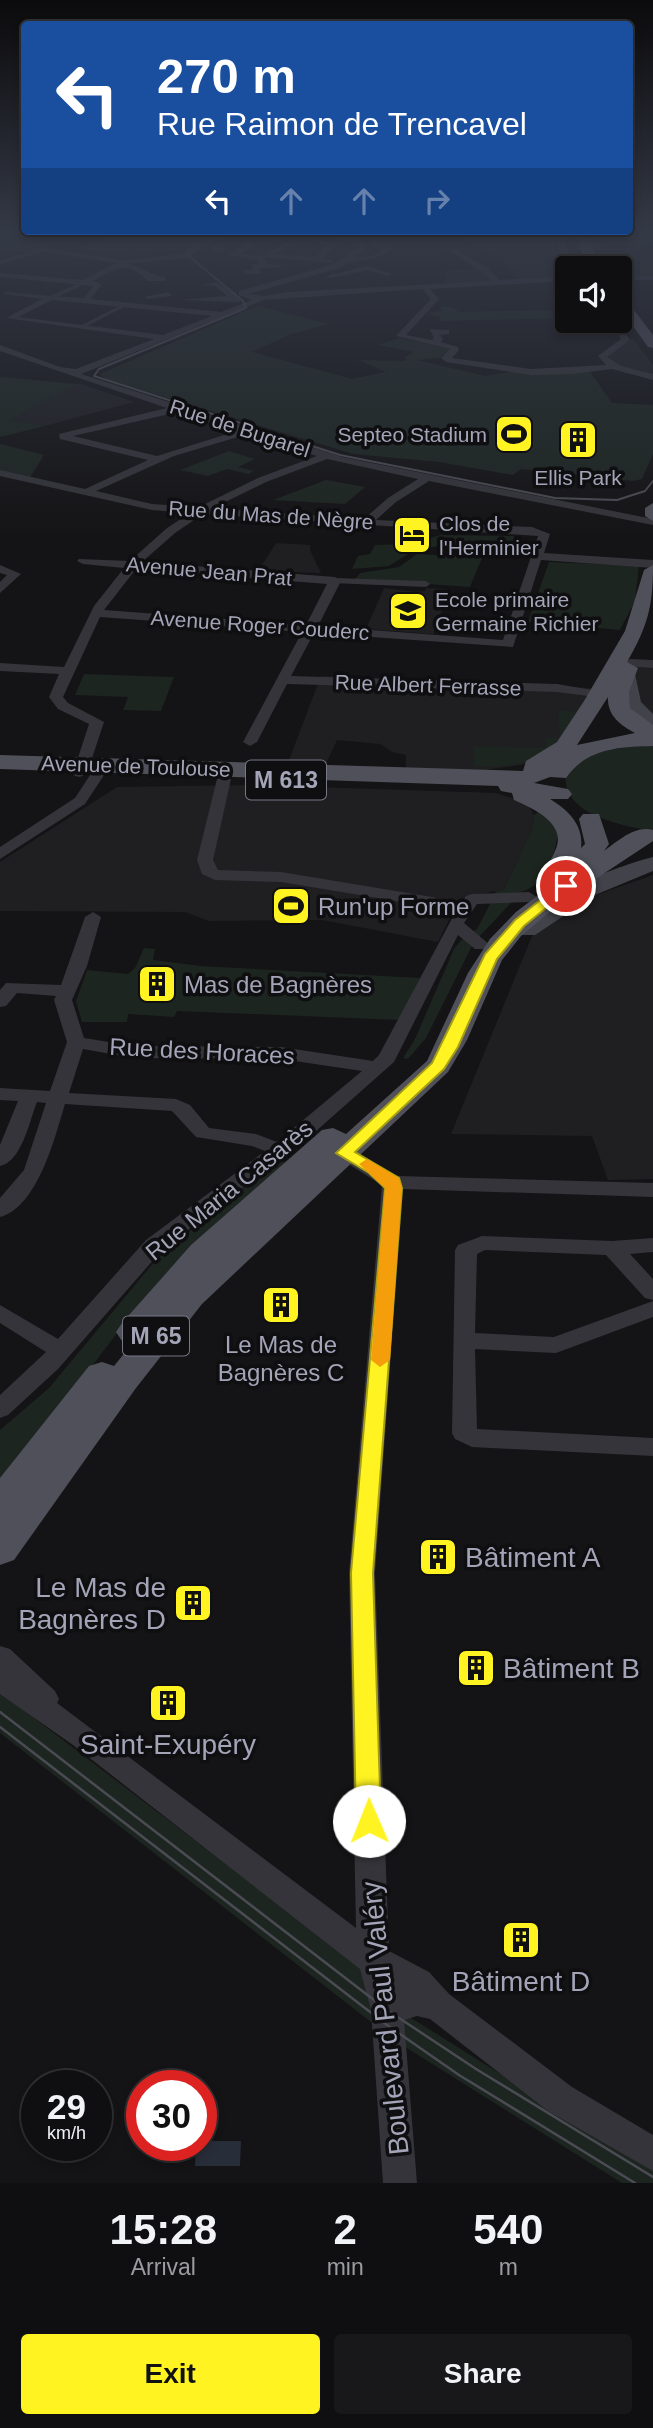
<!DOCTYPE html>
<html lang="en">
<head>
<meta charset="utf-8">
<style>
	:root { --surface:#0f0e10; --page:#181719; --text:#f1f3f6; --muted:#9b9c9f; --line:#2f2e30; --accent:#fff421 }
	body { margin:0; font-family:Arial,sans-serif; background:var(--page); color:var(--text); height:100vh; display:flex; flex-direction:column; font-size:26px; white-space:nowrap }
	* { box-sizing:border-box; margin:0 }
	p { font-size:23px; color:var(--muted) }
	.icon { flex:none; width:38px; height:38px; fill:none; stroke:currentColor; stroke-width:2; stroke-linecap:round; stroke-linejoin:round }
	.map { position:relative; height:2183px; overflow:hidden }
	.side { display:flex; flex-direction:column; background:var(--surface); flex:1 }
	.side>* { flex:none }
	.hud { position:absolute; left:21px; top:21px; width:612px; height:214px; border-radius:7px; box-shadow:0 4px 10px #0003,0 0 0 2px var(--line); background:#1a4fa0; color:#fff; overflow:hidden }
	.controls { position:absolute; left:555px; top:256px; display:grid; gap:14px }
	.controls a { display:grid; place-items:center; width:77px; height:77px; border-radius:7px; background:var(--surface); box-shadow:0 4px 10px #0003,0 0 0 2px var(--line); font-size:35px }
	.speed { position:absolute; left:21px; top:2070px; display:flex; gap:14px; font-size:35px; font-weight:700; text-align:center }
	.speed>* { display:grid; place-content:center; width:91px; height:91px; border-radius:50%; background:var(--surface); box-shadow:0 4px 10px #0003,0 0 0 2px var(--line); line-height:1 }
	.speed small { font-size:18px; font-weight:400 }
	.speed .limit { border:10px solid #d22; background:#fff; color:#111 }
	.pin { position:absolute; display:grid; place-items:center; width:60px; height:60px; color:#fff; margin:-30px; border:4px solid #fff; border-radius:50%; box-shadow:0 2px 7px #0007 }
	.me { position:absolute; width:77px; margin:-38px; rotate:359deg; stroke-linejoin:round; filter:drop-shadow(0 0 5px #0008) }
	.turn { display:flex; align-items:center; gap:24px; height:147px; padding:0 21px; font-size:32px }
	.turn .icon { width:91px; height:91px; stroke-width:2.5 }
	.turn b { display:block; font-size:49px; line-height:60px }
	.lanes { display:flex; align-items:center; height:66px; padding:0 21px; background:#0003; justify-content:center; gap:35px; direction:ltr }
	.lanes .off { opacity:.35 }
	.eta { display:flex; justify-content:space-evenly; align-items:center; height:119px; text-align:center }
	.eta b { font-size:42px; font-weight:700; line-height:49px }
	.button { display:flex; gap:14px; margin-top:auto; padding:14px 21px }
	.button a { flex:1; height:80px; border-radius:7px; background:var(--accent); color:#111; font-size:28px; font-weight:700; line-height:80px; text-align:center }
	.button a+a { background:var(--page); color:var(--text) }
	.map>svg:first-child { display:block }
	.built { fill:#1f1f22 }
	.green { fill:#1d2520 }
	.water { fill:#282d3a }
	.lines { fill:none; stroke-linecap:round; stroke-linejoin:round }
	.stream { stroke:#282d3a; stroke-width:2 }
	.minor-tunnel { stroke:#313035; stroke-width:8; stroke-dasharray:8 3.5; stroke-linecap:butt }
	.pedestrian { fill:#35343a; fill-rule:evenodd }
	.minor { fill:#35343a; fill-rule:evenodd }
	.secondary { fill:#42424a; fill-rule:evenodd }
	.primary { fill:#50505a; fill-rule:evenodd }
	.tram-far1 { stroke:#4b4b53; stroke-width:2 }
	.tram { stroke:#4b4b53; stroke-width:2.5 }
	.route { fill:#fff421; stroke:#a69f15; stroke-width:2 }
	.slow { fill:#f59e0b }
	.labels { text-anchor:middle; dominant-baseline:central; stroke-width:7; stroke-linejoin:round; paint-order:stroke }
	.far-street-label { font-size:21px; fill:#a3a4b7; stroke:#0f0e10 }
	.far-poi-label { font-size:21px; fill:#a3a4b7; stroke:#0f0e10; text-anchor:start }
	.shield { fill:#0f0e10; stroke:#777785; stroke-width:2 }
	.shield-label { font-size:23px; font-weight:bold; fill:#a3a4b7 }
	.poi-label { font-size:24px; fill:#a3a4b7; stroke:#0f0e10; text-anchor:start }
	.street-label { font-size:24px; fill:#a3a4b7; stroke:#0f0e10 }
	.near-poi-label { font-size:28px; fill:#a3a4b7; stroke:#0f0e10; text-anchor:start }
	.near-street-label { font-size:28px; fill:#a3a4b7; stroke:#0f0e10 }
</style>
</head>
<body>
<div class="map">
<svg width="653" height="2183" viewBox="0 0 653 2183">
	<rect width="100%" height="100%" fill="#141315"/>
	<path class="built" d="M449 234H555L556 249 571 268H567V278L521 281 507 266 501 260H494L482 247Z
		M481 269 492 283 446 285 445 270Z
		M633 339 653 365V375L618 366 607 358V355Z
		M78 383 134 402 45 426 8 420Z
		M276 543 310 545V550L321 573 265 571 267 568H260Z
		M384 588 416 592 425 591 426 588 447 589 449 593 433 634 366 629Z
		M642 660 653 661V715L643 708 633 693 636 668Z
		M321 676 591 688 563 739 537 759 521 765 485 770 406 768V755L392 752 380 744 337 740 325 766 287 765Z
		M253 785 496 793 527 803 534 815 531 831 504 889 459 899 438 942 322 920 209 921 185 912 0 911V862L117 787Z
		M653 875V1179L608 1180 592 1136 451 1134 532 936 573 903Z"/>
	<path class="green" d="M0 234H50L35 242 56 244 33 251 0 254Z
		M121 234H204L205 236 181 249 143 252 134 257 77 248Z
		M595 234H653V277H620V268H601L593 249 596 245 603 244 605 249 624 248 621 243 650 242 591 243Z
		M257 306 329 324 291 334 252 352 352 379 386 372 359 360 406 361 405 357 414 352 379 345 399 338 450 349 440 358 417 360 485 376 510 372H590L612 403 653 405V454L642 479 633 481 577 475 557 468 550 472 521 469 513 475 439 462 353 454 106 379 100 374Z
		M440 307H453L459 312 567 310V318L439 321 440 317 428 313 442 311Z
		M0 377 77 384 9 420 45 426 0 437Z
		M0 444 44 455 30 478 0 473Z
		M229 451 255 459 238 467 254 471 249 474 227 469 208 476 180 470Z
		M326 480 365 487 345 504 273 500Z
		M441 535 513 536 524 543 523 547 466 541 457 546 442 545 411 552 389 566 352 569 358 556 370 554 375 545 408 544Z
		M417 554 482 558 470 587 355 579 360 573 399 567Z
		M549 562 639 566 635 601 620 630 528 622Z
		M84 674 174 677 161 711 123 710 128 697 75 695Z
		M558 710 576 712C553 756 525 770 474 766V746L546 748V738H560Z
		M653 743V831C624 826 560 815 566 773L591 753Z
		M541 810 558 832C551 877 541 893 493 897L496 891 504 889 531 831 534 815Z
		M491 902H512L478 938 470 933 477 929Z
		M463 938 473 944 426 1038 408 1059 403 1058 415 1039 454 949Z
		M144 948 155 949 153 960 201 966 420 978 400 1020 177 1011 174 1017 128 1014 127 1022H82L76 1001 87 970 128 974 135 968Z
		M279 1159 286 1163C243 1200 197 1237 160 1280 104 1345 58 1418 0 1481V1430L49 1388 160 1255Z
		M0 1692 356 1963 365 1973 376 2026 0 1733Z
		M405 2014 653 2170V2183H622L402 2045 400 2028Z"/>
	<path class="water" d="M201 2141H241L240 2166H195L196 2146H201Z"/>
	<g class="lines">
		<path class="stream" d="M3 236 13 234"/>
		<path class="minor-tunnel" d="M214 248H222"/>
		<path class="pedestrian" d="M84 281 89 282 51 300 3 294 6 292 50 296Z
			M123 304 128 305 87 326 82 325Z
			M335 578 426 581 430 584 426 587 332 583 331 581Z"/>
		<path class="minor" d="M217 234H224L188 258 128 264C143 266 150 276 165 277V281H148C126 260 117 268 93 281L102 284 91 299 221 312 252 300 239 295V291L334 264 360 246 334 237 264 234H429L431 237 351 236 369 246 355 257 372 256 386 247 372 246V242L395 245C379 266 357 255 340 268L248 294 264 296 288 292 491 281 482 272 446 249H465L460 252 488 268 499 280 567 277V281L430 289 439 299 406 335 432 340 434 338 430 329 449 330V334L440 335 443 339 441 342 458 347 459 350 452 358 531 369 606 365 598 356 621 339 609 320H617L630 340 607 357 621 366 653 374V380L612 369 572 374 531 375 446 362 441 358 450 349 396 336 431 299 422 289 264 300 81 374 342 457 653 519V525L429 481 396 502 376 520 532 527 550 534 544 553 653 560V568L541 560 513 647 314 633 291 676 557 684 604 692V698L557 692 287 684 257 742 250 746 243 742 302 632 100 617 63 697 68 703 104 722 87 773 80 777 75 776 73 773 89 724 58 709 49 697 59 674 0 671V663L64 667 94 606 124 568 83 564 77 561 79 559 130 561 167 528 190 513 152 510 0 476V470L85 489 148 460 60 439 59 434 167 408 0 351V345L60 367 76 369 154 339 6 318 48 296 84 298 93 286 0 277V273L83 280 116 263 44 252 0 264V260L44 248 123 260 183 254ZM52 300 212 316 163 335 18 317ZM178 412 237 431 157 456 73 436ZM248 434 317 456 258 478 199 507 152 504 96 491 174 456ZM327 459 418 479 388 498 364 519 213 508 266 482ZM203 514 538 536 503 640 318 626 341 581 335 577 142 562 175 533ZM136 569 327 584 306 625 104 610Z
			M563 234 568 253 581 268H573L560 253 558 239 509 237Z
			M290 240 296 241 274 254 315 257 328 244 315 242V240L338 243 323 258 334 261 330 263 264 257 267 264 288 266 260 268 261 274H246L243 270H253L252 264H258L256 260 228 255 246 242 253 245 240 254 263 256Z
			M653 240V244L597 245 594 254 583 253 587 251 588 243 596 241Z
			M367 266 391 274 387 276 367 270 331 278 327 276Z
			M620 276H653V280H620Z
			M217 282 240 298V302L178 300 227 296 215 286 203 285Z
			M169 292 172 296 148 299 144 297Z
			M0 565 21 574 0 593V582L7 575 0 573Z
			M631 659 653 660V668L626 666V660Z
			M103 762 110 766 85 804 0 859V847L75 798 98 763Z
			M224 775 231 779 213 860 218 870 281 872 462 902 466 896 472 894 529 892 537 897 529 902 477 904 464 923 490 945 487 949H475L458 935 394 1062 315 1132 162 1250 58 1369 8 1415 0 1418V1395L46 1352 0 1323V1305L58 1339 146 1240 265 1151 252 1146 196 1137 172 1111 65 1104C55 1137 38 1207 0 1217V1198L24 1170 46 1103 37 1102C29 1122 22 1161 0 1166V1145L18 1101 0 1100V1088L50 1091 67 1042 54 1000 56 996 17 993 6 1006 0 1007V990L6 983 61 985 85 917 93 912 101 917 87 966 72 1000 84 1038 133 1046 281 1047 373 1061 379 1055 456 911 281 882 215 880 202 874 197 860 217 779ZM83 1049 133 1058 281 1059 362 1071 277 1142 256 1134 209 1128 190 1105 176 1099 69 1093Z
			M344 1147 397 1176 653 1183V1197L403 1189 375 1573 389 1951 429 1972 449 1994 572 2087 653 2135V2171L548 2111 430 2019 417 2016 404 2020 417 2183H383L371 2010 360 1969 73 1745 0 1694V1646L10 1649 55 1691 59 1699 57 1703 356 1928 349 1573 382 1185 337 1157 334 1153Z
			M482 1236 612 1241 653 1238V1252L630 1254 653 1279V1300L645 1298 606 1255 485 1250 477 1254 475 1333 554 1337 653 1301V1317L556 1353 475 1349 477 1429 653 1438V1456L472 1447 455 1439 452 1433 455 1250 458 1245Z"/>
		<path class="secondary" d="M626 669 635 674 641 702 653 714V728C627 721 620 698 617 674Z
			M653 857V871L595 895 535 935H519L515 930C539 896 614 867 653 857Z"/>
		<path class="primary" d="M583 234H593L591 248 603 268H591L579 248Z
			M620 296 624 297 653 335V348L648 347 620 308Z
			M653 503V521L645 516V508Z
			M653 565C653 606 648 626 627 662L638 668 629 692 630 708 653 725V746C619 747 587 748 566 778L550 777 534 783 568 789 572 794 568 799H550C568 810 584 825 581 848L585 844 579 819 583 814H599L609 844 604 851C618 841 635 825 653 830V841L564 900 521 936 502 960 467 1040 448 1072 202 1304 136 1388 14 1560 0 1565V1478L89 1366 102 1362 114 1366 132 1344 122 1341 116 1332 122 1323 191 1245 322 1130 333 1128 346 1134 427 1061 468 973 490 939 516 912 553 884 543 877C545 867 551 861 555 851 568 824 534 809 514 800L512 793 501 791 498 786 0 769V755L523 771 526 761 557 742 584 701 625 631 644 570ZM608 697C607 715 620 725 635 733L577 745Z"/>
		<path class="tram-far1" d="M210 234 185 253 243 301 246 308 99 369 94 376 340 455 555 498 617 500 645 491 653 481"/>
		<path class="tram" d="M0 1712 387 2010 476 2069 653 2177
			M0 1727 387 2025 459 2075 635 2183"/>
	</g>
	<linearGradient id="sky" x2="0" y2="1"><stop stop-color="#0b0a0c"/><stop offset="0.43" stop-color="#343946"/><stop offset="1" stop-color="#343946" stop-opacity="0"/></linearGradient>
	<rect width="653" height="539" fill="url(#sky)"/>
	<path class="route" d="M562 883 573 886 524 926 497 959 458 1047 444 1069 355 1152 399 1178 402 1188 373 1573 381 1821 377 1829 369 1832 360 1829 356 1821 351 1573 385 1188 369 1173 336 1153 432 1063 485 954 515 920Z"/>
	<path class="slow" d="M367 1159 399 1178 402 1188 390 1360 380 1367 371 1360 385 1188 359 1164Z"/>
	<defs>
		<symbol id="stadium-square" viewBox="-11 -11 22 22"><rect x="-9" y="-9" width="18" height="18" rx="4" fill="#fff421" stroke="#0f0e10"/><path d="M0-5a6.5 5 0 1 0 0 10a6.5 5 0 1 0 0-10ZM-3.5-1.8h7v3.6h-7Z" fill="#111"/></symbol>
		<symbol id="building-square" viewBox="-11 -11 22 22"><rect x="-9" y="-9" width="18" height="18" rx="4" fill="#fff421" stroke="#0f0e10"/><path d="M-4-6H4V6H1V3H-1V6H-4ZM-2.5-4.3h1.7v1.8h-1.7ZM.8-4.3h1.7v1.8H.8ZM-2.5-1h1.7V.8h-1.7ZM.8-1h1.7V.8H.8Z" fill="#111"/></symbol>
		<symbol id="hotel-square" viewBox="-11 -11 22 22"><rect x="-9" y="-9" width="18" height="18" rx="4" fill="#fff421" stroke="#0f0e10"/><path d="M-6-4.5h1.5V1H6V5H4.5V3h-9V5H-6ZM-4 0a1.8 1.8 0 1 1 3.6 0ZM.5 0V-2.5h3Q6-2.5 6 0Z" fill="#111"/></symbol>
		<symbol id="school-square" viewBox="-11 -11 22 22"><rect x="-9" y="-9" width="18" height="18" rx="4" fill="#fff421" stroke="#0f0e10"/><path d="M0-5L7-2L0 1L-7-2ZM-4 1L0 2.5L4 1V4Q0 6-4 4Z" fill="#111"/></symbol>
	</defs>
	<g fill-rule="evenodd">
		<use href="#stadium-square" x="492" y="412" width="44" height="44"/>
		<use href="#building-square" x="556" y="418" width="44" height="44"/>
		<use href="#hotel-square" x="390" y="513" width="44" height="44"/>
		<use href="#school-square" x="386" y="589" width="44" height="44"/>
		<use href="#stadium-square" x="269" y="884" width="44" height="44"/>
		<use href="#building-square" x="135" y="962" width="44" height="44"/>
		<use href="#building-square" x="259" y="1283" width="44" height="44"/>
		<use href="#building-square" x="416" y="1535" width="44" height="44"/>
		<use href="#building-square" x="171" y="1581" width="44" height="44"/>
		<use href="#building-square" x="454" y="1646" width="44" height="44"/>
		<use href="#building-square" x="146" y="1681" width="44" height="44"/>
		<use href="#building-square" x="499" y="1918" width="44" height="44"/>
	</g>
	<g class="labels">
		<g class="far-street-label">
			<text transform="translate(240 428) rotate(18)">Rue de Bugarel</text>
			<text transform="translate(271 515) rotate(4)">Rue du Mas de Nègre</text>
			<text transform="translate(209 571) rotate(5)">Avenue Jean Prat</text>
			<text transform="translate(260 625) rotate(4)">Avenue Roger Couderc</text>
			<text transform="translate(428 685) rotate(2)">Rue Albert Ferrasse</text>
			<text transform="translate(136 766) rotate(2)">Avenue de Toulouse</text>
		</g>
		<g class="far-poi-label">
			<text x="487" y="434" text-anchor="end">Septeo Stadium</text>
			<text x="578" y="477" text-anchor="middle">Ellis Park</text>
			<text x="439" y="523">Clos de<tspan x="439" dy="24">l'Herminier</tspan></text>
			<text x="435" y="599">Ecole primaire<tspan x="435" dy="24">Germaine Richier</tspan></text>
		</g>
		<g class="shield">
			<rect x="246" y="760.5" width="80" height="39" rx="5"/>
			<rect x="123" y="1316.5" width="66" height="39" rx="5"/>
		</g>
		<g class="shield-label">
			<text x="286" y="780">M 613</text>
			<text x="156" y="1336">M 65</text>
		</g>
		<g class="poi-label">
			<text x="318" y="906">Run'up Forme</text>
			<text x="184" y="984">Mas de Bagnères</text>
			<text x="281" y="1344" text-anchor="middle">Le Mas de<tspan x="281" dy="28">Bagnères C</tspan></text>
		</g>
		<g class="street-label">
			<text transform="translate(202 1051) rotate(3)">Rue des Horaces</text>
			<text transform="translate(229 1190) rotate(-39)">Rue Maria Casarès</text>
		</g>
		<g class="near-poi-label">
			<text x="465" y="1557">Bâtiment A</text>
			<text x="166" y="1587" text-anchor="end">Le Mas de<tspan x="166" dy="32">Bagnères D</tspan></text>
			<text x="503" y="1668">Bâtiment B</text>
			<text x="168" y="1744" text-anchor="middle">Saint-Exupéry</text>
			<text x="521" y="1981" text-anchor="middle">Bâtiment D</text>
		</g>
		<g class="near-street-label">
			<text transform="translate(385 2018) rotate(-96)">Boulevard Paul Valéry</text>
		</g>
	</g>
</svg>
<div class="controls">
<a><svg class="icon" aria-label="sound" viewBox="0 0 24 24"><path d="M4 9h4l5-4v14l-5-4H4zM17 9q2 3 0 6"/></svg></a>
</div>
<div class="speed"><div>29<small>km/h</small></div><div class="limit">30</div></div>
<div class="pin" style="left:566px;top:886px;background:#d93025"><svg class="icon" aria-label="arrive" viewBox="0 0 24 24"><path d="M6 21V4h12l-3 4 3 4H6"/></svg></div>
<svg class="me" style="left:369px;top:1821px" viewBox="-20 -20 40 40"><circle r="19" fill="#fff"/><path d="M0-13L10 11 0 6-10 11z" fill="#fff421"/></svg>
<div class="hud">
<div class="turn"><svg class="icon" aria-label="left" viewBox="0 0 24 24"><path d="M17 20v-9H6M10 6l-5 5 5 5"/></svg><div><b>270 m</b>Rue Raimon de Trencavel</div></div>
<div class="lanes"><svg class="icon" aria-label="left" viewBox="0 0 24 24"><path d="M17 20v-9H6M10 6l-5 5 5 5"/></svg><svg class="icon off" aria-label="ahead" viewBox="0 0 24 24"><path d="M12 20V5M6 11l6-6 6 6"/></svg><svg class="icon off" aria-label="ahead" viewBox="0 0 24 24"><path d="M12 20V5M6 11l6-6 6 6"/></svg><svg class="icon off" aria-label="right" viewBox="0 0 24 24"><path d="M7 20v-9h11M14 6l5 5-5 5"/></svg></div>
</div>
</div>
<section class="side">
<div class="eta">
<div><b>15:28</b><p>Arrival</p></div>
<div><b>2</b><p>min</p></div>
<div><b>540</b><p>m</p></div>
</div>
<div class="button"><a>Exit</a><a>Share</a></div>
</section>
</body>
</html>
